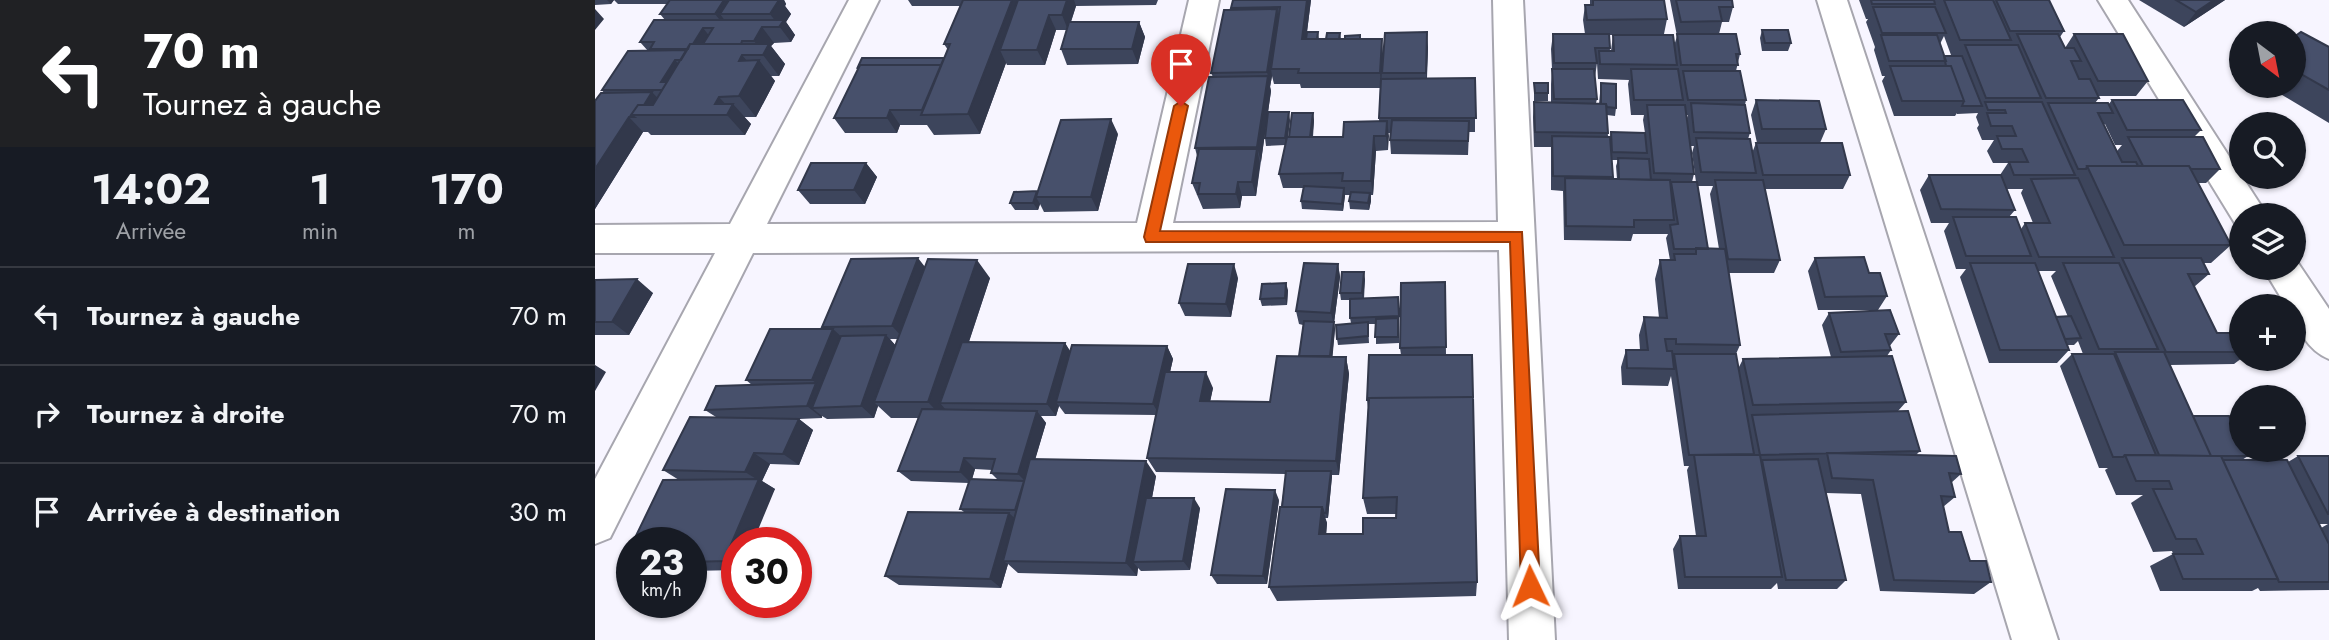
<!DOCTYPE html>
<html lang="fr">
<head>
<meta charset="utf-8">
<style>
	:root { --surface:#171b24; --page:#20242c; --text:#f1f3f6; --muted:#9ea1a6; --line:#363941 }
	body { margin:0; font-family:Jost,sans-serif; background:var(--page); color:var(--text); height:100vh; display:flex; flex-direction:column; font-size:26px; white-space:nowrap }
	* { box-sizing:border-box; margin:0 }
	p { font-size:23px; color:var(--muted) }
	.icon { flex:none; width:38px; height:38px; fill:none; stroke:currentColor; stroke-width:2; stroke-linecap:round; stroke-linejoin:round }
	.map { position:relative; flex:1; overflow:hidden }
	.drawer { display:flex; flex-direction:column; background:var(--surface); width:595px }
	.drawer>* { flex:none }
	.guide { background:#202124; color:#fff; overflow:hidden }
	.needle { width:46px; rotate:148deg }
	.controls { position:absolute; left:1634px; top:21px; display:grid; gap:14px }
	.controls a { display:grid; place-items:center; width:77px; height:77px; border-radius:50%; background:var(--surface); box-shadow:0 2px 5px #0004; font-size:35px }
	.speed { position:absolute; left:21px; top:527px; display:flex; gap:14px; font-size:35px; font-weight:700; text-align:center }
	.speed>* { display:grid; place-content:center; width:91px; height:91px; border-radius:50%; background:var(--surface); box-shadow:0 2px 5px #0004; line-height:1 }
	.speed small { font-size:18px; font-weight:400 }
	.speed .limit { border:10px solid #d22; background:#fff; color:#111 }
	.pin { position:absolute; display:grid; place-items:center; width:60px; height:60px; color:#fff; margin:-72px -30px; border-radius:50% 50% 50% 0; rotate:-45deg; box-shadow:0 0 7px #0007 }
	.pin .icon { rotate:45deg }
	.me { position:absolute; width:77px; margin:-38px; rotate:358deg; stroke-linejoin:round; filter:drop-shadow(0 0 5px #0008) }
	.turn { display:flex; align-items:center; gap:24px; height:147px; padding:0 28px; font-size:32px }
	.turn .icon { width:91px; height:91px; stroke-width:2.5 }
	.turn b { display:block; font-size:49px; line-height:60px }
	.eta { display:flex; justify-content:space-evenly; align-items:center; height:119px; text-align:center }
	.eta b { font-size:42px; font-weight:700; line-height:49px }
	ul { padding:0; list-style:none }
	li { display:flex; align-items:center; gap:21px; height:98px; padding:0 28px; border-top:2px solid var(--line) }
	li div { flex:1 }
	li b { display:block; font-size:26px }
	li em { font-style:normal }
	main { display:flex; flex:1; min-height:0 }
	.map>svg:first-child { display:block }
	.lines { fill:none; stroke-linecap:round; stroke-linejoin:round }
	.street-casing { stroke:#a7a6af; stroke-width:4 }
	.street { fill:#fff; fill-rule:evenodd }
	.wall { fill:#3d455c; fill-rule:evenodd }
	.shaded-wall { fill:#32384b }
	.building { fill:#47506b; stroke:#32384b; stroke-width:2 }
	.route { fill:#ea580c; stroke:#983908; stroke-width:2 }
</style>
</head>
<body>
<main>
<section class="drawer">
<div class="guide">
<div class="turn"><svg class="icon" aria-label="left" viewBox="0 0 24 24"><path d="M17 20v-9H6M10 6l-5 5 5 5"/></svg><div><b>70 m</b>Tournez à gauche</div></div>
</div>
<div class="eta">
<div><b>14:02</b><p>Arrivée</p></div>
<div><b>1</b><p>min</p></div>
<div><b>170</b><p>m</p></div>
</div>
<ul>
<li><svg class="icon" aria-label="left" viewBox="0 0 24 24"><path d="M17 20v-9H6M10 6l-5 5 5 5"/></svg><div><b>Tournez à gauche</b></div><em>70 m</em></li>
<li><svg class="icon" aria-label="right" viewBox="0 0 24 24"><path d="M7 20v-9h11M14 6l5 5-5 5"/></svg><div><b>Tournez à droite</b></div><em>70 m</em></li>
<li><svg class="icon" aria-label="arrive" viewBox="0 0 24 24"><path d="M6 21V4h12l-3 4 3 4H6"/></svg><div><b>Arrivée à destination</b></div><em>30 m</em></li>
</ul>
</section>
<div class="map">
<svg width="1734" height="640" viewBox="0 0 1734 640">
	<rect width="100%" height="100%" fill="#f7f5ff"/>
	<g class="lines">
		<defs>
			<path id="street" d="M254 0H284L172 224 542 223 594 0H624L578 223 903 222 898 0H928L960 640H914L904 250 158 253 15 538 0 544V479L120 253H0V225L135 224Z
				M1222 0H1252L1463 640H1417Z
				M1503 0H1533L1672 215H1647V227L1641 225Z
				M1699 257 1734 309V359C1714 351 1699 328 1699 306H1691L1668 268H1699Z"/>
		</defs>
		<use href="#street" class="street-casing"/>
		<use href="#street" class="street"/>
	</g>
	<path class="wall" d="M0 0H189L191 4 190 6 196 14 191 22 200 35 196 42 179 43 176 46 190 64 184 76H176L180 81 161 117H149L156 124 150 135H56L53 132H48L0 209V101L9 93 7 90 53 51 45 42 70 20 65 14 72 4H23L19 0 16 4 0 5Z
		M313 0H563L561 5 481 6 476 22H544L550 37 543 64 472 65 466 49 472 30H461L450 65H412L411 63 385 134 339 135 332 125H305L302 133H250L239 118 349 58 353 50 349 44 365 6H317Z
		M638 0H716L712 32H723L724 39H731L745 33 746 39H766L788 53 833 47 832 78H880V132H874L873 155 796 154 795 140 796 133H793V150L781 151 778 195H776V201L774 210 755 209 754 201 755 195H750L748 211 707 209 706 201 708 188H688L684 174 690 145 671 146 670 138 695 120 693 137 718 113 719 121 718 137H748L784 121 785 88H706L705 84H679L677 76 675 87 676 91 661 196H647L645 208 608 209 597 183 602 156 600 148 618 77 616 73 637 10Z
		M995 0H1069L1072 19 1069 34 1018 35 1079 46 1082 36 1075 0H1137L1138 7 1134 22H1127L1124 34 1145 54 1141 71 1151 100 1150 105 1155 133 1153 139 1157 153 1161 143H1162L1156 115 1161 100 1231 129 1225 143 1255 175 1248 189H1170L1185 260 1179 273H1134L1145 345 1141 354 1143 369 1148 359 1236 357 1227 325 1234 313 1304 334 1294 347 1296 350 1292 356 1311 402 1303 411 1325 451 1321 455 1366 474 1356 483 1360 497 1348 507 1354 532 1375 561 1396 582 1379 594 1285 591 1266 494 1231 493 1251 580 1242 589H1183L1182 583 1176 589H1083L1078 549 1085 536H1101L1092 470 1094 466H1089L1076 376 1073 386 1027 385 1026 367 1031 350H1045L1044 335 1049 317 1064 318 1060 279 1065 260H1075L1071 238 1073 234H1038L1036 241 969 240 968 191 956 190V147H939L938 117 939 102 956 103V84L957 69 956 49 958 34H990L988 20 990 5H995ZM1014 35H1018L1016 51H1015ZM1002 63 1003 79 1034 80 1033 84 1036 115H1049L1048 120 1050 133 1016 132 1015 137H1013L1012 115 1020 116 1021 108 1006 83 1004 104 1001 103 1002 99 1000 77ZM1091 115H1093L1092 118 1095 146H1099L1097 153 1101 182H1097L1099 174ZM1016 160H1023L1021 166 1022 179H1017ZM1103 186H1118L1115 194 1124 249H1113Z
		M1264 0H1454L1469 31 1465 37 1470 48 1479 34 1553 81 1541 96H1503L1504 98 1500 103 1513 105 1517 100 1606 130 1599 137 1625 169 1611 183H1603L1636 245 1616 263H1609L1614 274 1599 287 1622 333 1647 335V358L1639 364 1575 365 1598 416 1653 456 1647 460 1693 462 1703 456H1734V590L1665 591 1663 588 1657 591H1565L1555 566 1578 554 1577 551 1558 552 1536 503 1548 495H1521L1510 470 1513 468H1504L1465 366 1477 354H1488L1483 341 1479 345H1473L1474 350 1462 363H1394L1365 277 1371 269H1361L1349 231 1354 223H1336L1325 190 1334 175H1405L1413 163H1398L1392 151 1399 140H1387L1382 128 1384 125 1381 117 1383 113 1362 114V113L1360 116H1299L1287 81 1290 76H1287L1279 50 1280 47 1271 22 1273 19H1271ZM1349 36 1356 55H1364V56H1349L1345 44ZM1509 124H1510L1520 145H1527L1522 151ZM1412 189H1428L1426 193 1438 223H1430L1426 229 1414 217 1420 210ZM1443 271H1461L1456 276 1473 317H1461ZM1724 524H1733L1726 528Z
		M1544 0H1630L1589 27Z
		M1167 30 1196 43 1193 51H1167L1165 38Z
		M1699 37 1734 47V123L1672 86H1699Z
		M939 83 953 93V101H939Z
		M523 134 503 211 449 212 445 204 443 210H420L415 203 443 193Z
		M271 163 282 177 270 204H215L203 190Z
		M1220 258 1274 273 1292 296 1283 310H1223L1213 271Z
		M743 264 745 277 739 323 740 329 737 357H751L754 374 744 475H737L733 518H730L732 523 731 534H768L801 518V514H772L768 498 773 408 772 400 806 355 805 348 850 282 851 355 882 582 881 596 682 601 674 587 691 474 561 472 552 458 561 415 470 414 464 406 461 416H446L451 423 440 459 561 476 557 498 605 508 595 570 546 571 543 568 542 576 423 573 413 564 406 588 304 585 290 576 369 512 365 509 374 483 316 481 303 471 323 418H296L283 406 279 418 232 419 227 416V418L204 419 218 430 204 465 175 464 167 481 180 489 142 542V570L96 571V542L84 480 68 470 121 417 110 410 157 385 151 380 229 329 227 327 330 267 395 278 374 342 470 343 475 351 572 346 578 359 575 372 618 388 615 401 675 402 704 357 708 325 704 324 701 311ZM295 339H303L300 345ZM380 469 397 470 396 473 403 480 377 479Z
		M643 278 636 317 590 316 584 303Z
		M770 279 769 299 804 304V343L781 344V324H773L774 343 743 345 742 339 756 323 755 318V300H746L745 293Z
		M0 280 58 293 34 335H0Z
		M693 290 692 305 667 306 665 299Z
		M684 500 672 584H622L616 575Z"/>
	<path class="shaded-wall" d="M12 0H19L16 4Z
		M129 0H148L125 14 134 26 132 29 120 14Z
		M176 0H189L191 4 190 6 196 14 191 22 200 35 196 42 175 14Z
		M417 0H430L405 50 411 63 385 134 373 114Z
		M472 0H479L481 6 473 30 467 15Z
		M712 0H716L709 55 707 39Z
		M1619 0H1630L1589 27 1601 12Z
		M0 9 9 19 0 30Z
		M682 9 685 25 676 69 677 76 675 87 672 72Z
		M454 15 461 30 450 65 442 50Z
		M544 22 550 37 543 64 537 49Z
		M167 27 179 43 176 46 190 64 184 76 168 55 169 54 159 41Z
		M108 28 120 43 95 49Z
		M832 32 833 47 831 88V73Z
		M787 39 788 54 786 88 785 73Z
		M147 55 159 69 164 60 180 81 161 117 144 96V61Z
		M80 60 94 75 84 90 66 82Z
		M673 76 676 91 666 162 662 147Z
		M57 92 71 107 42 115Z
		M124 97 135 109 138 104 156 124 150 135 132 115 120 104Z
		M295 110 305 125 302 133 292 118Z
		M694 112 695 120 692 145 690 138Z
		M718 113 719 121 716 149 715 141Z
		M34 117 48 132 0 209V169Z
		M516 119 523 134 503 211 496 197Z
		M792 121 794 136 793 150 791 136Z
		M779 136 781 151 778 195 776 181Z
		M662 149 665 163 661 196 657 182Z
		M271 163 282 177 270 204 259 190Z
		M643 182 647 196 645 208 641 194Z
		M749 188 750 196 748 211 747 204Z
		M442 191 445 197H441L445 204 443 210 438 203Z
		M775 193 776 201 774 210 773 203Z
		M323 258 334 272 309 339 297 326Z
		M382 260 395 278 353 404 345 403 351 410 348 418 333 402Z
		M639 264 643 278 636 317 631 304Z
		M743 264 745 277 739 323 740 329 737 363 735 356 739 325 736 313Z
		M769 272 770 279 768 300 767 293Z
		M42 279 58 293 34 335 17 322Z
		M691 283 693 290 692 305 690 298Z
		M238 329 251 341 217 408 227 416V418L212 406 221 383 217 380Z
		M291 335 303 348 279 402 283 406 279 418 266 406Z
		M470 343 478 356 461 402 464 406 461 416 452 404Z
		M572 346 578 359 565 416 558 404Z
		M751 357 754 374 744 475 741 461Z
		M0 365 11 372 0 391Z
		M611 372 618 388 612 417 605 401Z
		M442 411 451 423 433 484 423 474Z
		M204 419 218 430 204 465 188 454Z
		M159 453 175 464 167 481 180 489 158 542H142V568L129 561 163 480 150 472Z
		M369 458 380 469 376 483 365 472Z
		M551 461 561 476 545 562H538L543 568 542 576 531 563Z
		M736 471 737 477 733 518 731 513Z
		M680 490 684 500 672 584 668 576Z
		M599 498 605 508 595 570 588 561Z
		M727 507 732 523 730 550 724 534Z
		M414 513 425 523 408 561 413 564 406 588 395 579Z"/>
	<path class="building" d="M75 0H129L120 14H65Z
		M134 0H184L175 14H125Z
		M368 0H417L373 114 326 115 355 44H349Z
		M423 0H472L467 15H454L442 50H405Z
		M638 0H712L707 39H787L785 73H703L704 69H676L685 7 636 8Z
		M998 0H1069L1072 19 992 20 990 5H998Z
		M1081 0H1137L1138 7H1124L1127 21 1086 22Z
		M1276 0H1339L1340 4H1277Z
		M1349 0H1398L1416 40H1365Z
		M1401 0H1454L1469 31H1415Z
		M1581 0H1619L1601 12Z
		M1278 7H1340L1351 33H1287Z
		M682 9 672 72 616 73 629 10Z
		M59 20H189L184 27H167L159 41H147L146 44H108L118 28H108L98 44H95L93 49H55L59 42H45Z
		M474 22H544L537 49H466Z
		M1167 30H1193L1196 43H1170Z
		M712 32H723L722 39H711Z
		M832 32 831 73H787L790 33Z
		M1706 32 1734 47V90L1699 70V37Z
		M732 33H745L744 39H731Z
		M958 34H1014L1015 48H1000L1002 63H959Z
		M1082 34H1141L1145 54H1141L1143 65H1086Z
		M1422 34H1463L1470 48H1479L1486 61H1476L1484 79H1495L1504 98H1451Z
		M1479 34H1528L1553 81H1503Z
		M765 35V39H750V36Z
		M1018 35H1078L1082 65 1005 64 1004 51H1019Z
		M1286 35H1342L1351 61H1294Z
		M95 44H174L168 55H147L144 61 164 60 144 96 124 97 120 104H138L132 115H36L43 105H58Z
		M1370 45H1423L1446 98H1391Z
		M92 50 86 60H80L66 82H72L67 90H7L33 51Z
		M1349 56H1367L1387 106H1367L1369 101 1356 66H1351Z
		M267 58H349L346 65H265L262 69Z
		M265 65H346L327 110H295L292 118H239Z
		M1295 66H1356L1369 101H1307Z
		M957 69H999L1002 99H959Z
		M1036 69H1083L1088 100H1039Z
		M1088 71H1145L1151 100H1093Z
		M673 76 662 147 600 148 614 77Z
		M880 78 881 118H784L786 79Z
		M939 83H953V93H940Z
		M1006 83 1021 84V108L1012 107 1011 104H1006Z
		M57 92 49 105H43L36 115 39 117H34L0 169V101L6 93Z
		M1161 100 1224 101 1231 129H1167Z
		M1517 100H1588L1606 130H1532Z
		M939 102 1011 104 1013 133 940 132Z
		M1390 102H1447L1480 175H1419L1414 162H1433L1427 149H1407L1402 136H1421L1417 126H1396L1392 113H1411L1410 110H1393Z
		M1096 103 1150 105 1155 133 1099 132Z
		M1453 103H1513L1518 113H1503L1527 162H1541L1543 166H1492L1491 169H1483Z
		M1052 105H1090L1099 174 1059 173Z
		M673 112H694L690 138H670Z
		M697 113H718L715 137H694Z
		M516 119 496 197H441L466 120Z
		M797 120 874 121 873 141 795 140Z
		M792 121 791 136H779L776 181H747L748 173 684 174 692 137H748L749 122Z
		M1016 132 1050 133 1052 153 1017 152Z
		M957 136 1015 137 1018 177 958 176Z
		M1533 137H1608L1625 169H1596L1594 166H1548Z
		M1101 138 1155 139 1161 173 1106 172Z
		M1161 143H1247L1255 175H1168Z
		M604 149H662L657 182H643L641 194H603L605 183H597Z
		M1023 158 1054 159 1056 180 1024 179Z
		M216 163H271L259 190H203Z
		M1492 166H1594L1636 245H1529Z
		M1334 175H1406L1420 210 1346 209Z
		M970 178 1075 180 1079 220H1039V227L971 226Z
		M1483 178 1519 257H1444L1430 223H1455L1436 179Z
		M1120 180H1168L1185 260 1133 259Z
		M1076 182H1102L1113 249H1079L1075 225 1083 224Z
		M709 186 749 188 747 204 706 201Z
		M442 191 438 203H415L419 192Z
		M756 192 775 193 773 203 754 201Z
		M1358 217H1421L1436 256H1371Z
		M1101 248 1130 249 1145 345 1081 344V339H1070L1072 351H1077L1079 369 1032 368 1031 350H1053L1049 317 1072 318 1065 260H1080L1079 254H1101Z
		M1269 257 1274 273H1285L1292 296 1230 297 1220 258Z
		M323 258 297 326 227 327 256 259Z
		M1527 258H1606L1614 274H1593L1622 333H1646L1647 335V352H1571Z
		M333 259 382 260 333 402H279Z
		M709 263 743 264 736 313 701 311Z
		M1375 263H1440L1474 350H1405Z
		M1468 263H1524L1563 349H1504Z
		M593 264H639L631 304 584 303Z
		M747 272H769L767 293H745Z
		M42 279 17 322H0V280Z
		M850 282 851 347 805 348 806 283Z
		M691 283 690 298 665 299 667 284Z
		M803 297 804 316 755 318V299Z
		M1295 310 1304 334H1290L1296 350 1246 352 1234 313Z
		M1476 316 1486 338 1470 339 1461 317Z
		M803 318V337H780L781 319Z
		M709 321 739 322 735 356H704Z
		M773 322V336L742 339 741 325Z
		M175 329H238L217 380H151Z
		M291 335 266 406 217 408 246 336Z
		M367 342 470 343 452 404 345 403Z
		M477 345 572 346 558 404 461 402Z
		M1520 352H1569L1616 456 1564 455Z
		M1079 354H1141L1159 454 1094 455Z
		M1477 354H1519L1561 455H1530L1528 457H1518Z
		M774 355H877L878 397 774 398V400H772Z
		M682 356 751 357 741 461 552 458 570 372H611L605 401 675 402Z
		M1297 356 1311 402 1158 405 1148 359Z
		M221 383 212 406 110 410 121 386Z
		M878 397 882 582 674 587 685 507H727L724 534H768V518H801L802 497 768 498 774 398Z
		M327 409 442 411 423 474 396 473 400 459 369 458 365 472 303 471Z
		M1313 411 1325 451 1165 455 1157 415Z
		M1598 416H1634L1647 443V450H1650L1653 456H1616Z
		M95 417 204 419 188 454 159 453 150 472 68 470Z
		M1232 453 1361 456 1366 474 1354 473 1360 497 1346 496 1354 532H1366L1375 561H1391L1396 582 1299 580 1278 480 1237 478Z
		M1099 455H1165L1187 577H1090L1085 536H1111Z
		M1530 455 1626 456 1683 579H1588L1578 554H1608L1601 539H1581L1558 489H1577L1574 481H1541Z
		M1703 456H1734V514H1733Z
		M435 459 551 461 531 563 408 561Z
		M1223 459 1251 580H1191L1167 460Z
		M1628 460H1692L1734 544V582H1684Z
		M691 471H736L731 513H729L727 507H687Z
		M164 479 129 561 96 562V542H38L68 480Z
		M375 479 429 481 420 510 365 509Z
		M631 489 680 490 668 576 616 575Z
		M551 498H599L588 561 538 562Z
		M313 512 414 513 395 579 290 576Z
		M37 546V562L29 563Z"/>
	<path class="route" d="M586 101 593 106 565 231 927 232 945 586 942 593 935 595 929 593 926 586 915 242H551L549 237 579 106Z"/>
</svg>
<div class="controls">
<a><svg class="needle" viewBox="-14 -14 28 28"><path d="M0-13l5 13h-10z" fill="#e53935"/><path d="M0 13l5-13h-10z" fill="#9ea1a6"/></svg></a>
<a><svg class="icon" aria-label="search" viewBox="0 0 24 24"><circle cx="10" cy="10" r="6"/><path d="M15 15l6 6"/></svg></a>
<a><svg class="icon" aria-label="layers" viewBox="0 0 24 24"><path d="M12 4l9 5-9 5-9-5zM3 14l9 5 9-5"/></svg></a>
<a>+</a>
<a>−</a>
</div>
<div class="speed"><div>23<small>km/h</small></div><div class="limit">30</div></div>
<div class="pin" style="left:586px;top:106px;background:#d93025"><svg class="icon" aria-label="arrive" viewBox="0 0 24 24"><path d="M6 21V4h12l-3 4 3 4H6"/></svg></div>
<svg class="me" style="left:935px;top:586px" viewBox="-20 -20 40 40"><path d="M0-17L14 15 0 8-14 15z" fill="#ea580c" stroke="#fff" stroke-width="4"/></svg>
</div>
</main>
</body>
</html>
